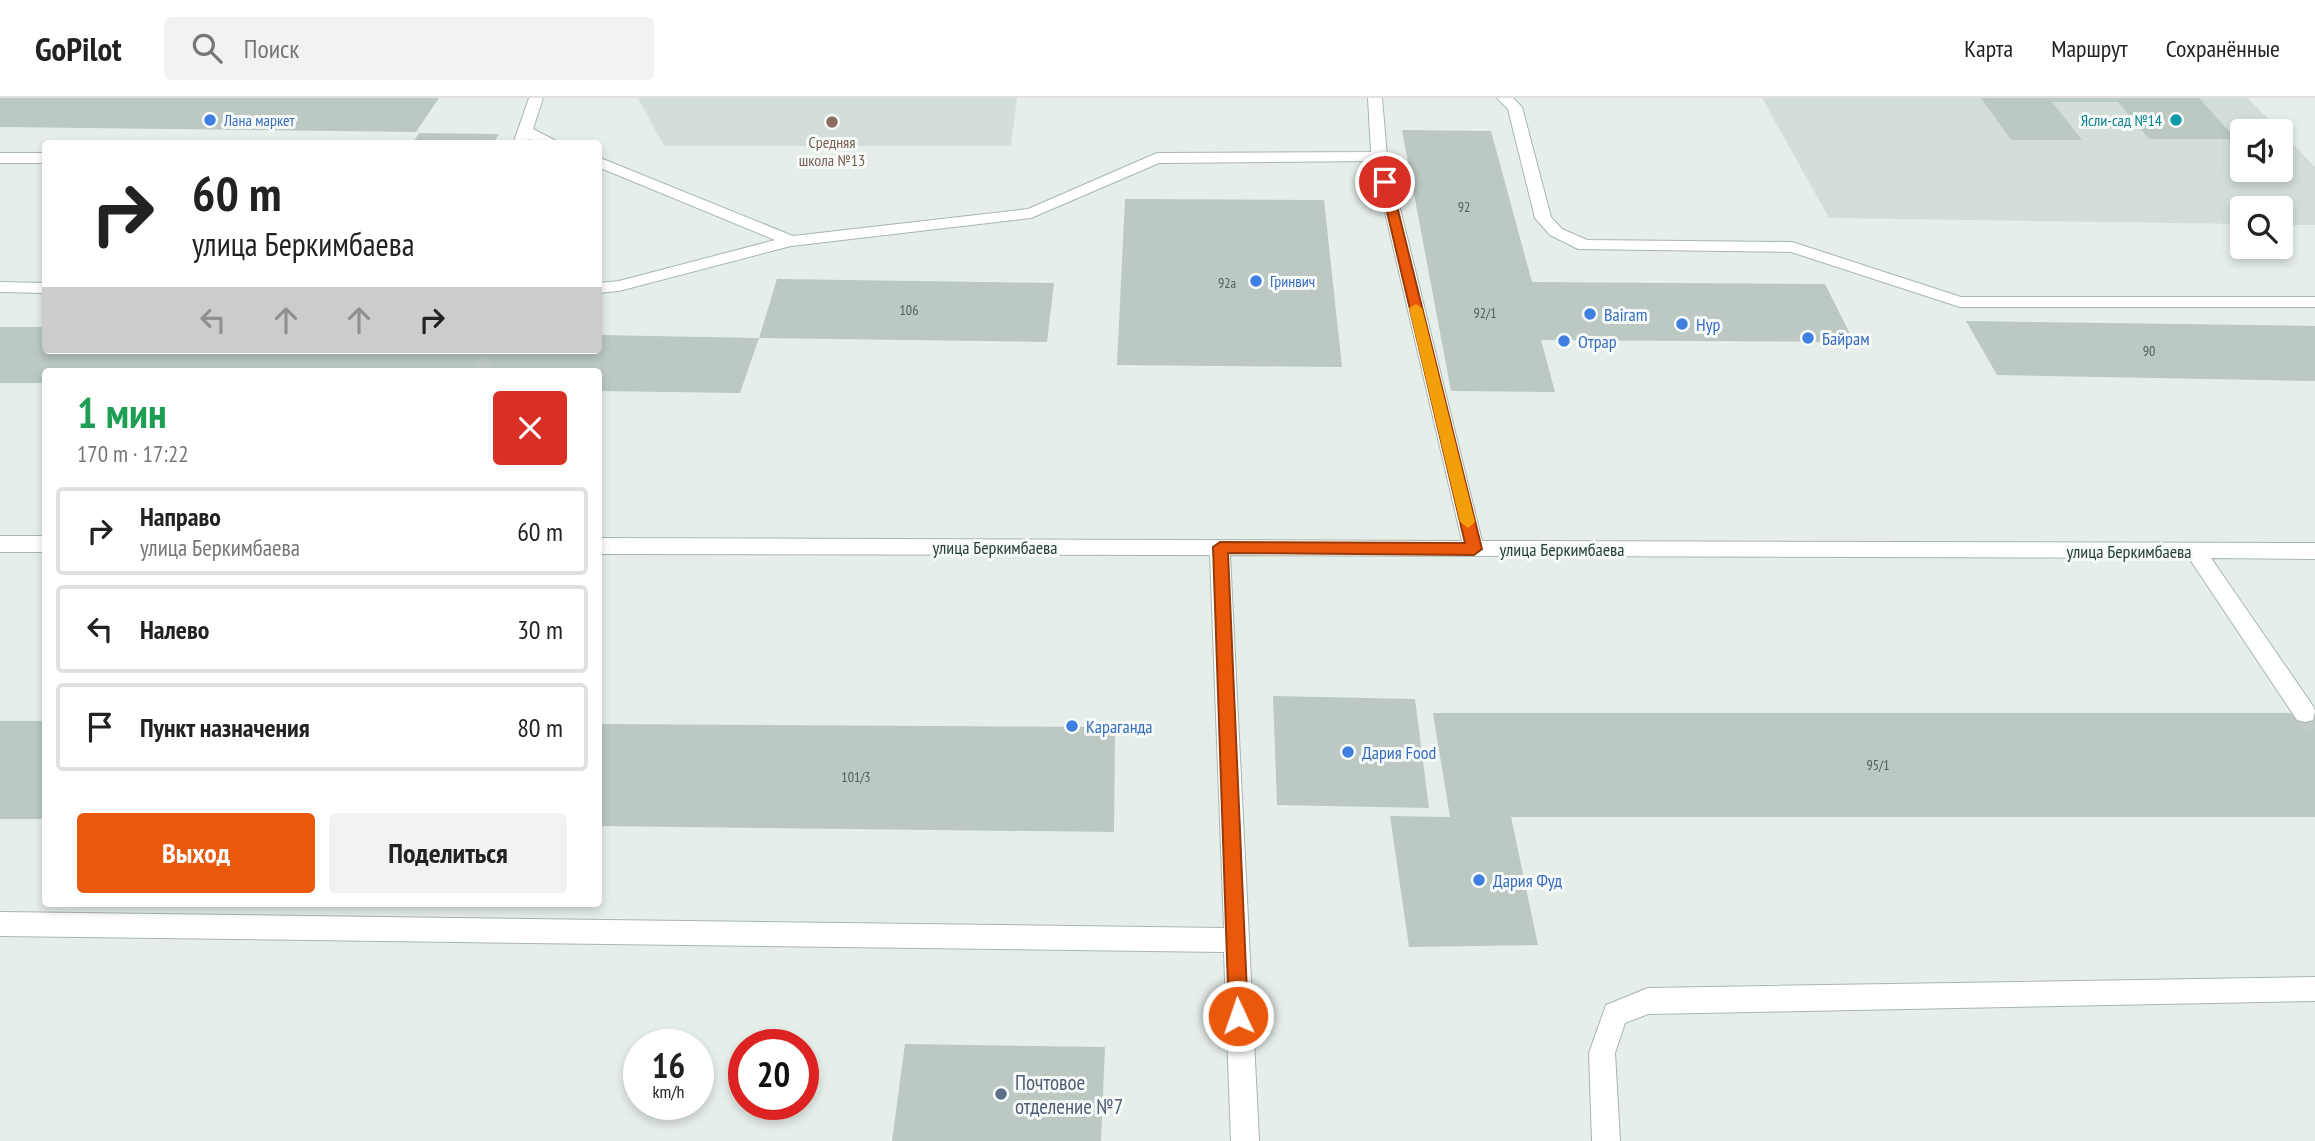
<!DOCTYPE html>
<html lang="ru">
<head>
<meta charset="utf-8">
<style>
	:root { --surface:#fff; --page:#f2f2f2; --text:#222; --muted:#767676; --line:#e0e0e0; --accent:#ea580c }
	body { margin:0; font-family:"PT Sans Narrow",sans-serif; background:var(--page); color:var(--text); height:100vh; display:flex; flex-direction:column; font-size:26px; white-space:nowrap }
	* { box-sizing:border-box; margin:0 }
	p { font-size:23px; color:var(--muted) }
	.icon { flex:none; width:38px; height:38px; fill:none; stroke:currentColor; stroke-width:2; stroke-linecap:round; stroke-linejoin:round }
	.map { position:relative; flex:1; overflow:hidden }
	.sheet { position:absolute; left:42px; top:270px; width:560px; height:539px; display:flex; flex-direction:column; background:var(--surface); border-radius:7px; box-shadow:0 4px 10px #0003 }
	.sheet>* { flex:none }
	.top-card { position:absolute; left:42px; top:42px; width:560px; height:214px; border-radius:7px; box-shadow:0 4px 10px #0003; background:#fff; color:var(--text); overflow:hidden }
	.buttons { position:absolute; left:2230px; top:21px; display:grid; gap:14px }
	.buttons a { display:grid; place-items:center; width:63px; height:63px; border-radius:7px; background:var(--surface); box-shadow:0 4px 10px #0003; font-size:35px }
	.speed { position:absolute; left:623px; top:931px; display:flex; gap:14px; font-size:35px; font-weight:700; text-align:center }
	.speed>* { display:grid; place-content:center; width:91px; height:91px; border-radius:50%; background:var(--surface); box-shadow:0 4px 10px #0003; line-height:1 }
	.speed small { font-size:18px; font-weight:400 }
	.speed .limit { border:10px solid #d22; background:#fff; color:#111 }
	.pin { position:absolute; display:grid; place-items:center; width:60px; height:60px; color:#fff; margin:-30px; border:4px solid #fff; border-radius:50%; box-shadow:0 2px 7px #0007 }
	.me { position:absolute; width:77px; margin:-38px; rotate:357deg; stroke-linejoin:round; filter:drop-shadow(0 0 5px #0008) }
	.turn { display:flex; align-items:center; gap:24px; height:147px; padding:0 35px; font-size:32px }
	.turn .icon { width:91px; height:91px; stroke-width:2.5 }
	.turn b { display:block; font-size:49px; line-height:60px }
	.lanes { display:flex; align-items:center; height:66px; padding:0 35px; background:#0003; justify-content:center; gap:35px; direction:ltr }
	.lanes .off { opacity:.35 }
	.round { display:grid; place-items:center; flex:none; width:74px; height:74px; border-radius:7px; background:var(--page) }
	.headline { display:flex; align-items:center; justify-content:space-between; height:119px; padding:0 35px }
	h1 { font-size:42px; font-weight:600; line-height:52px; color:#1e9e55 }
	.action { display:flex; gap:14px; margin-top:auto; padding:14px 35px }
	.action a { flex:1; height:80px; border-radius:7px; background:var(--accent); color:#fff; font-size:28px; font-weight:600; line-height:80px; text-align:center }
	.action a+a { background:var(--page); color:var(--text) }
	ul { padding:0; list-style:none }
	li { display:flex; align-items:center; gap:21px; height:88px; margin:0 14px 10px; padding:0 21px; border:4px solid var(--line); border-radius:7px }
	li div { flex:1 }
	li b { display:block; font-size:26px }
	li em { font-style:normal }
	header { display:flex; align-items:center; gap:42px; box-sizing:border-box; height:98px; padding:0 35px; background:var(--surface); border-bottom:2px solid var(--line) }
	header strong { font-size:33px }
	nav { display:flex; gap:38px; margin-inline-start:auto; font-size:24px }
	.search { width:490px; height:63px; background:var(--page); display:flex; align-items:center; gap:18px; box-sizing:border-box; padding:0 24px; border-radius:7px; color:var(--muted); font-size:26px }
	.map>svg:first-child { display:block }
	.built { fill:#d4ded8 }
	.building { fill:#bbc9c2 }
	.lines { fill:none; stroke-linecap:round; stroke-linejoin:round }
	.minor-tunnel-far2 { stroke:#bfcbc6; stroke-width:16; stroke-dasharray:16 8; stroke-linecap:butt }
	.minor-tunnel-far1 { stroke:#bfcbc6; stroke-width:20; stroke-dasharray:20 10; stroke-linecap:butt }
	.minor-tunnel { stroke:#bfcbc6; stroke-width:24; stroke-dasharray:24 12; stroke-linecap:butt }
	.minor-casing { stroke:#a8b6b0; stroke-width:2 }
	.minor { fill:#fff; fill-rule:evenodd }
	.route { fill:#ea580c; stroke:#983908; stroke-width:2 }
	.slow { fill:#f59e0b }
	.shop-dot { fill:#3f7fe0; stroke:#f6faf8; stroke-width:2.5 }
	.culture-dot { fill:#0f9aa8; stroke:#f6faf8; stroke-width:2.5 }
	.education-dot { fill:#8d6e63; stroke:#f6faf8; stroke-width:2.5 }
	.service-dot { fill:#5c6f8a; stroke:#f6faf8; stroke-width:2.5 }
	.labels { text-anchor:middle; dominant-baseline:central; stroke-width:6; stroke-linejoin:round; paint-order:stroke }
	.number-label { font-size:14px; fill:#4a6259 }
	.far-shop-label { font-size:16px; fill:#366cbe; stroke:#f6faf8; text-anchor:start }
	.far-culture-label { font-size:16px; fill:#0d838f; stroke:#f6faf8; text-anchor:end }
	.far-education-label { font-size:16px; fill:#785e54; stroke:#f6faf8 }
	.shop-label { font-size:18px; fill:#366cbe; stroke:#f6faf8; text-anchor:start }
	.street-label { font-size:18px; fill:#254036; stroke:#f6faf8 }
	.near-service-label { font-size:21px; fill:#4e5e75; stroke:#f6faf8; text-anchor:start }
</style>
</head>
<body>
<header>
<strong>GoPilot</strong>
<div class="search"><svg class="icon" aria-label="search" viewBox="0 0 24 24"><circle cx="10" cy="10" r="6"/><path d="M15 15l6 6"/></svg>Поиск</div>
<nav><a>Карта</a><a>Маршрут</a><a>Сохранённые</a></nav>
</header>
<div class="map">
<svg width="2315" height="1043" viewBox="0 0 2315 1043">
	<rect width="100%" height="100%" fill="#e6eeea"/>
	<path class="built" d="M638 0H1017L1011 48H664Z
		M1762 0H2248L2280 33H2242V72H2280V33L2315 69V127H2280V110H2242V126L1829 120Z"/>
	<path class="building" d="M0 0H439L416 34 0 29Z
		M1981 0H2199L2236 41H2149L2118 4H2052L2082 42H2011Z
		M1402 32 1491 33 1532 184 1825 186 1854 244 1541 242 1555 294 1451 293Z
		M419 35 499 36 493 46H412Z
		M1125 101 1324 102 1342 269 1117 267Z
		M777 181 1054 185 1047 244 759 240Z
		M1966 223 2315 228V283L1997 277Z
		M0 229H46V252H598V237L759 240 740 295 598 293V273H46V285H0Z
		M1273 598 1415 601 1429 710 1277 707Z
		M1433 615H2315V719H1511L1538 847 1409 849 1390 718 1450 719Z
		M0 623H46V721H0Z
		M598 626 1115 629 1114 734 598 728Z
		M905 946 1105 949 1101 1043H892Z"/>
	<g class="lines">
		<path class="minor-tunnel-far2" d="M480 273 491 252"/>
		<path class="minor-tunnel-far1" d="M2305 615 2307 619"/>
		<path class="minor-tunnel" d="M2306 617 2315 630"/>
		<defs>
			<path id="minor" d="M529 0H543L533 31 562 46H541L529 41 528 46H513Z
				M1368 0H1382L1387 58 1482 443 2315 445V461L2211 460 2313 608 2315 613 2313 622 2305 624 2297 622 2189 460 1230 457 1259 1043H1231L1224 854 0 838V814L1224 830 1210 457 598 456V440L1462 443 1373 63 1159 65 1031 120 791 148 619 193 598 195V185L619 183 775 142 598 69V59L793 138 1028 111 1157 55 1371 54Z
				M1497 0H1513L1522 9 1551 119 1562 131 1587 142 1792 144 1961 199H2315V209H1960L1791 154 1578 151 1550 137 1535 120 1508 11Z
				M0 55H46V65H0Z
				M0 184 46 185V195L0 194Z
				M0 438H46V454H0Z
				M2315 879V903L1648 916 1625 925 1615 955 1620 1043H1592L1589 955 1606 907 1648 890Z"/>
		</defs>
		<use href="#minor" class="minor-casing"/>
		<use href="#minor" class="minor"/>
	</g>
	<path class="route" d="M1381 81 1391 84 1482 451 1474 457 1228 455 1248 918 1245 924 1238 927 1231 924 1229 918 1213 449 1220 444 1465 445 1380 84Z"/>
	<path class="slow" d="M1416 206 1422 210 1475 424 1468 430 1460 424 1409 210Z"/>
	<g class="shop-dot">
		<circle cx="210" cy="22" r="7"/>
		<circle cx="1256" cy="183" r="7"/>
		<circle cx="1590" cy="216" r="7"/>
		<circle cx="1682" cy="226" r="7"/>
		<circle cx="1808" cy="240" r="7"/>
		<circle cx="1564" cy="243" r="7"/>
		<circle cx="1072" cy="628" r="7"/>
		<circle cx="1348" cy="654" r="7"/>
		<circle cx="1479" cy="782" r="7"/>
	</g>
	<circle class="culture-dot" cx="2176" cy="22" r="7"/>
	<circle class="education-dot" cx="832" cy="24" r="7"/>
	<circle class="service-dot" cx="1001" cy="996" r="7"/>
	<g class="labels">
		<g class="number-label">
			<text x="1464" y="109">92</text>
			<text x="1227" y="185">92а</text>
			<text x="909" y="212">106</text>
			<text x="1485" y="215">92/1</text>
			<text x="2149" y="253">90</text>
			<text x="1878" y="667">95/1</text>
			<text x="856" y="679">101/3</text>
		</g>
		<g class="far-shop-label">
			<text x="224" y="22">Лана маркет</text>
			<text x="1270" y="183">Гринвич</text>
		</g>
		<g class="far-culture-label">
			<text x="2162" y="22">Ясли-сад №14</text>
		</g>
		<g class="far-education-label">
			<text x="832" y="44">Средняя<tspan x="832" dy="18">школа №13</tspan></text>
		</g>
		<g class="shop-label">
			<text x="1604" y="216">Bairam</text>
			<text x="1696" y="226">Нур</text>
			<text x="1822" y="240">Байрам</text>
			<text x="1578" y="243">Отрар</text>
			<text x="1086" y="628">Караганда</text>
			<text x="1362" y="654">Дария Food</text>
			<text x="1493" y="782">Дария Фуд</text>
		</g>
		<g class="street-label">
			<text x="995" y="449">улица Беркимбаева</text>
			<text x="1562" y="451">улица Беркимбаева</text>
			<text x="2129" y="453">улица Беркимбаева</text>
		</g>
		<g class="near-service-label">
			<text x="1015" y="984">Почтовое<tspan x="1015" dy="24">отделение №7</tspan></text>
		</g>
	</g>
</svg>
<div class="buttons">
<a><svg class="icon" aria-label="sound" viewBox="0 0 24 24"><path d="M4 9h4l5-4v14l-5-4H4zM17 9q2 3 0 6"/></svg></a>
<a><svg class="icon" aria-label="search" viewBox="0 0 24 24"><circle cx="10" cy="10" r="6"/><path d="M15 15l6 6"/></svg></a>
</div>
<div class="speed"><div>16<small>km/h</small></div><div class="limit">20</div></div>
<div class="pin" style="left:1385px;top:84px;background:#d93025"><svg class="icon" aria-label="arrive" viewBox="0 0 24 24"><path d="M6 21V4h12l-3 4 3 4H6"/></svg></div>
<svg class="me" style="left:1238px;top:918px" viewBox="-20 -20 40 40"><circle r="17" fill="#ea580c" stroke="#fff" stroke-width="3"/><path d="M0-11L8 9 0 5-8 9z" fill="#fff"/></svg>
<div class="top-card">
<div class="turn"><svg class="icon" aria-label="right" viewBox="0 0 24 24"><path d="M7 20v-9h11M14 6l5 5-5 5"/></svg><div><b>60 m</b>улица Беркимбаева</div></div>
<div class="lanes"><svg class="icon off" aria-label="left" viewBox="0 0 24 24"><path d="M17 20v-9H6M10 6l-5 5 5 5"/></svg><svg class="icon off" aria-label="ahead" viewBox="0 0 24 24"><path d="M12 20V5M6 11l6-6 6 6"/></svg><svg class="icon off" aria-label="ahead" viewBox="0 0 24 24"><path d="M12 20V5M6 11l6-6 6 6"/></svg><svg class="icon" aria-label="right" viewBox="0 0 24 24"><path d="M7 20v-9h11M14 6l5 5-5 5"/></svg></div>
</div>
<section class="sheet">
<div class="headline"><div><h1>1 мин</h1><p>170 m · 17:22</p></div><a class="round" style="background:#d93025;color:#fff"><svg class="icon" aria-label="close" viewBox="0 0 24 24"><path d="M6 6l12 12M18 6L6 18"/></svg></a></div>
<ul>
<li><svg class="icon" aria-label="right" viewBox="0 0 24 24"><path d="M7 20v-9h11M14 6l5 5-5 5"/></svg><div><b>Направо</b><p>улица Беркимбаева</p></div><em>60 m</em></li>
<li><svg class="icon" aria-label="left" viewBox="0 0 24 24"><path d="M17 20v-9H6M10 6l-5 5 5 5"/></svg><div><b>Налево</b></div><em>30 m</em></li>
<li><svg class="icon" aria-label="arrive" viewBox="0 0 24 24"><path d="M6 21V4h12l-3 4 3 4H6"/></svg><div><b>Пункт назначения</b></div><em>80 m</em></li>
</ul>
<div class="action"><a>Выход</a><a>Поделиться</a></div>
</section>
</div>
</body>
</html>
